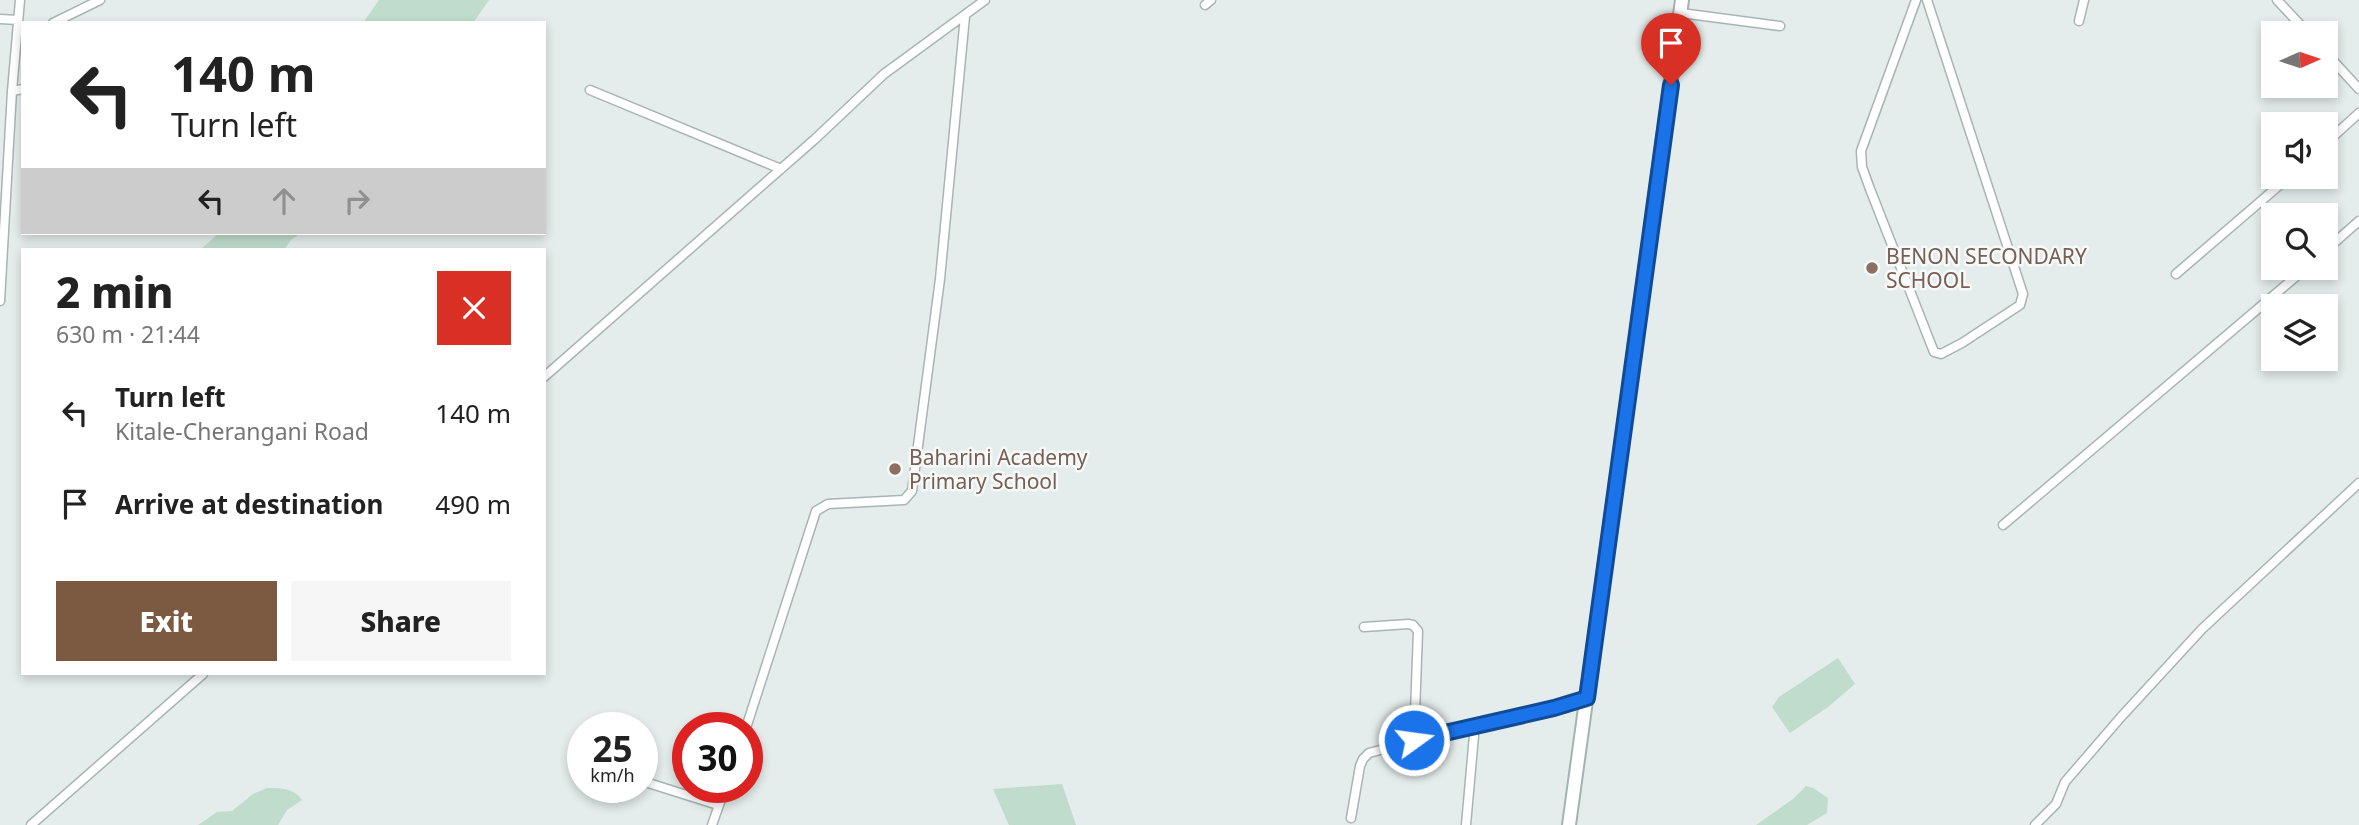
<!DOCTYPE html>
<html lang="en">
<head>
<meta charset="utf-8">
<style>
	:root { --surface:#fff; --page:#f6f6f6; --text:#222; --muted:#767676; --accent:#7c5a41 }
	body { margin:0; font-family:"Noto Sans",sans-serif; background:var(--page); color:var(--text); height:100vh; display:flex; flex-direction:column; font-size:26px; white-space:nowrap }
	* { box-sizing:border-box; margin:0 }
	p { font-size:23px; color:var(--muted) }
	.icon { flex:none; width:38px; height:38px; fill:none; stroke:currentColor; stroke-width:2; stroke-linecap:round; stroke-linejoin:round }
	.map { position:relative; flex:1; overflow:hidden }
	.drawer { position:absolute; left:21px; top:248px; width:525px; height:427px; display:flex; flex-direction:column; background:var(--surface); border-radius:0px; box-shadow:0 4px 10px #0003 }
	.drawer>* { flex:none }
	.banner { position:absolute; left:21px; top:21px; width:525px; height:214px; border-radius:0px; box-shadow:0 4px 10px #0003; background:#fff; color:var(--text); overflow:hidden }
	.needle { width:46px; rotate:87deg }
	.fabs { position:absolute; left:2261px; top:21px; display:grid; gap:14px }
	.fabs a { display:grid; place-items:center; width:77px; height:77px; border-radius:0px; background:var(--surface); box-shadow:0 4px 10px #0003; font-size:35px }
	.speed { position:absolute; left:567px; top:712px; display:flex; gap:14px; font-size:35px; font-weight:700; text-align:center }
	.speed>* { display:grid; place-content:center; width:91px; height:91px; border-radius:50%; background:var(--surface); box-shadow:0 4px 10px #0003; line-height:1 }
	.speed small { font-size:18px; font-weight:400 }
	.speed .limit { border:10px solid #d22; background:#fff; color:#111 }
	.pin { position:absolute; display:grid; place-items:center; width:60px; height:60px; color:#fff; margin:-72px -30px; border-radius:50% 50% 50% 0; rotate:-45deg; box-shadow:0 0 7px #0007 }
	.pin .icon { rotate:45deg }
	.me { position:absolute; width:77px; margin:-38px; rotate:76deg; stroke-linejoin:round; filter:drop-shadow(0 0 5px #0008) }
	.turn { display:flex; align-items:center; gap:24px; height:147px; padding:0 35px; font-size:32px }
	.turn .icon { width:91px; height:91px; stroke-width:2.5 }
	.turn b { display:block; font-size:49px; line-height:60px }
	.lanes { display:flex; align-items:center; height:66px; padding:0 35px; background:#0003; justify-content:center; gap:35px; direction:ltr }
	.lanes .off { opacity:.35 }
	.round { display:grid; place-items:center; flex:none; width:74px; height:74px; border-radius:0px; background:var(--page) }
	.summary { display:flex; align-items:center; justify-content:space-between; height:119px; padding:0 35px }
	h1 { font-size:42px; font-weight:800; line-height:52px }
	.cta { display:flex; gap:14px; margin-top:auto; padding:14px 35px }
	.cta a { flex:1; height:80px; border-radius:0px; background:var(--accent); color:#fff; font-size:28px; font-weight:800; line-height:80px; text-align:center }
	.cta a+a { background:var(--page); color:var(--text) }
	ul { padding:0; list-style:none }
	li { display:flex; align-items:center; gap:21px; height:91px; padding:0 35px }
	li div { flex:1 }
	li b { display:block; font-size:26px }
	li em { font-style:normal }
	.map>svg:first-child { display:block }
	.green { fill:#bfdccc }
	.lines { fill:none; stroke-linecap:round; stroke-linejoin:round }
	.minor-casing { stroke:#a7b5b3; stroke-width:11 }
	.secondary-casing { stroke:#a0b5b2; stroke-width:16 }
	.minor { stroke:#fff; stroke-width:8 }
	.secondary { stroke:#fff; stroke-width:12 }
	.route-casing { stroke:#114b97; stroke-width:18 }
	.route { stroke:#1a73e8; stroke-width:12 }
	.education-dot { fill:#8d6e63; stroke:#f5f9f8; stroke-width:2.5 }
	.labels { text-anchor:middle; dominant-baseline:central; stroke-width:5; stroke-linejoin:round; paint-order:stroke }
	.education-label { font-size:21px; fill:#785e54; stroke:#f5f9f8; text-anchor:start }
</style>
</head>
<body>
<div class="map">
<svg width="2359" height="825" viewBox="0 0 2359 825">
	<rect width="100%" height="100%" fill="#e4edeb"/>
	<path class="green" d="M379 0H489L473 23H363Z
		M219 233H301L291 240 284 250H200Z
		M1838 658 1855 684 1828 707 1790 733 1772 707 1779 697Z
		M1062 784 1076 825H1009L993 789Z
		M1806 786 1813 788 1828 798 1827 813 1807 825H1756L1793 799Z
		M267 788C281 788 294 788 302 800L287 810 278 825H198L217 812 232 811 253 794Z"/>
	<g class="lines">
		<defs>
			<path id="minor" d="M1916 0 1861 151 1862 167 1870 189 1934 352 1941 354 1962 343 2020 305 2023 294 1927 0
				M2277 0 2308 33
				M1205 5 1211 0
				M1681 13 1780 26
				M0 19 18 20
				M2079 21 2084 0
				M53 23 100 0
				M2326 53 2359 89
				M590 90 781 169
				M12 91 23 89
				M2326 143 2359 113
				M2326 250 2359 221
				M2176 274 2289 177
				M0 301 12 91 20 0
				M544 377 815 139 884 74 985 0
				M2003 525 2306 268
				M1364 627 1408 624 1413 625 1418 631 1414 740
				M746 728 816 511 828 504 904 500 912 491 940 279 965 16
				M642 781 718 805
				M1351 818 1360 766 1363 759 1369 753 1475 724 1554 708 1587 698
				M31 825 203 674
				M712 825 725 788
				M1466 825 1475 724
				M2035 825 2056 804 2065 782 2121 717 2202 629 2359 483"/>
			<path id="secondary" d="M1569 825 1682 0"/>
		</defs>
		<use href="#minor" class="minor-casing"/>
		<use href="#secondary" class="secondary-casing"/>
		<use href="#minor" class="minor"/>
		<use href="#secondary" class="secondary"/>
	</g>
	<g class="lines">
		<defs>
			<path id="route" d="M1414 740 1554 708 1587 698 1671 85"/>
		</defs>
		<use href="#route" class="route-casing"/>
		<use href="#route" class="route"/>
	</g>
	<g class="education-dot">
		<circle cx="1872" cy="268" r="7"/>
		<circle cx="895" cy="469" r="7"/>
	</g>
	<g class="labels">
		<g class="education-label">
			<text x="1886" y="256">BENON SECONDARY<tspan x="1886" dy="24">SCHOOL</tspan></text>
			<text x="909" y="457">Baharini Academy<tspan x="909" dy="24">Primary School</tspan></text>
		</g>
	</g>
</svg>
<div class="fabs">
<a><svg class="needle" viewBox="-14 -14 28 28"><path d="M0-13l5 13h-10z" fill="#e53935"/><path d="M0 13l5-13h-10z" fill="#767676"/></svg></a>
<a><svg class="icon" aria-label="sound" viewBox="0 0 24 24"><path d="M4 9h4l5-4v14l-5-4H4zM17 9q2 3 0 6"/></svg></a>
<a><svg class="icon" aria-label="search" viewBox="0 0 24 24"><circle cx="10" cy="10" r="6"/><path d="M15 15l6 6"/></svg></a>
<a><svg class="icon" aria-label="layers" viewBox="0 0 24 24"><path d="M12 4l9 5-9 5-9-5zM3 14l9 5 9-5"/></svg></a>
</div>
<div class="speed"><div>25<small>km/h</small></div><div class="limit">30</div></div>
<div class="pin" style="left:1671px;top:85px;background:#d93025"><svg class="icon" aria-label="arrive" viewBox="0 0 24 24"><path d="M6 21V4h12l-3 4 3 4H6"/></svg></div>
<svg class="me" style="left:1414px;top:740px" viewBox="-20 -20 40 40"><circle r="17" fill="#1a73e8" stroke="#fff" stroke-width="3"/><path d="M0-11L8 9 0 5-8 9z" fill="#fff"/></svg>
<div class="banner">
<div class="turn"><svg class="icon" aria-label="left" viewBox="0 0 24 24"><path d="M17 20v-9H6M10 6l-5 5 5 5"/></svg><div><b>140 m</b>Turn left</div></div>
<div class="lanes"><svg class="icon" aria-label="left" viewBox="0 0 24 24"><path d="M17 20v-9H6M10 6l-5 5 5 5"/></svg><svg class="icon off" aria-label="ahead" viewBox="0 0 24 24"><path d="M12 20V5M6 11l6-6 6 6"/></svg><svg class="icon off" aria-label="right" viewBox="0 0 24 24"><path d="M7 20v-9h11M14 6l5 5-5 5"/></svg></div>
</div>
<section class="drawer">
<div class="summary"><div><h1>2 min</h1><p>630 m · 21:44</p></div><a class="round" style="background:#d93025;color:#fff"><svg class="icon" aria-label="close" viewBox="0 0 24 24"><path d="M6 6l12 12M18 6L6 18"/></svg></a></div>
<ul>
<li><svg class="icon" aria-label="left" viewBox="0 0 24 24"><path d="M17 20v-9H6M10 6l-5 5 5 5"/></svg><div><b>Turn left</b><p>Kitale-Cherangani Road</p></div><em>140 m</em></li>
<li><svg class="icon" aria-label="arrive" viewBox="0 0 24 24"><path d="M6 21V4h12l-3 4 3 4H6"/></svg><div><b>Arrive at destination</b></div><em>490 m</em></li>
</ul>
<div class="cta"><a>Exit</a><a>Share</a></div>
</section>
</div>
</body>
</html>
